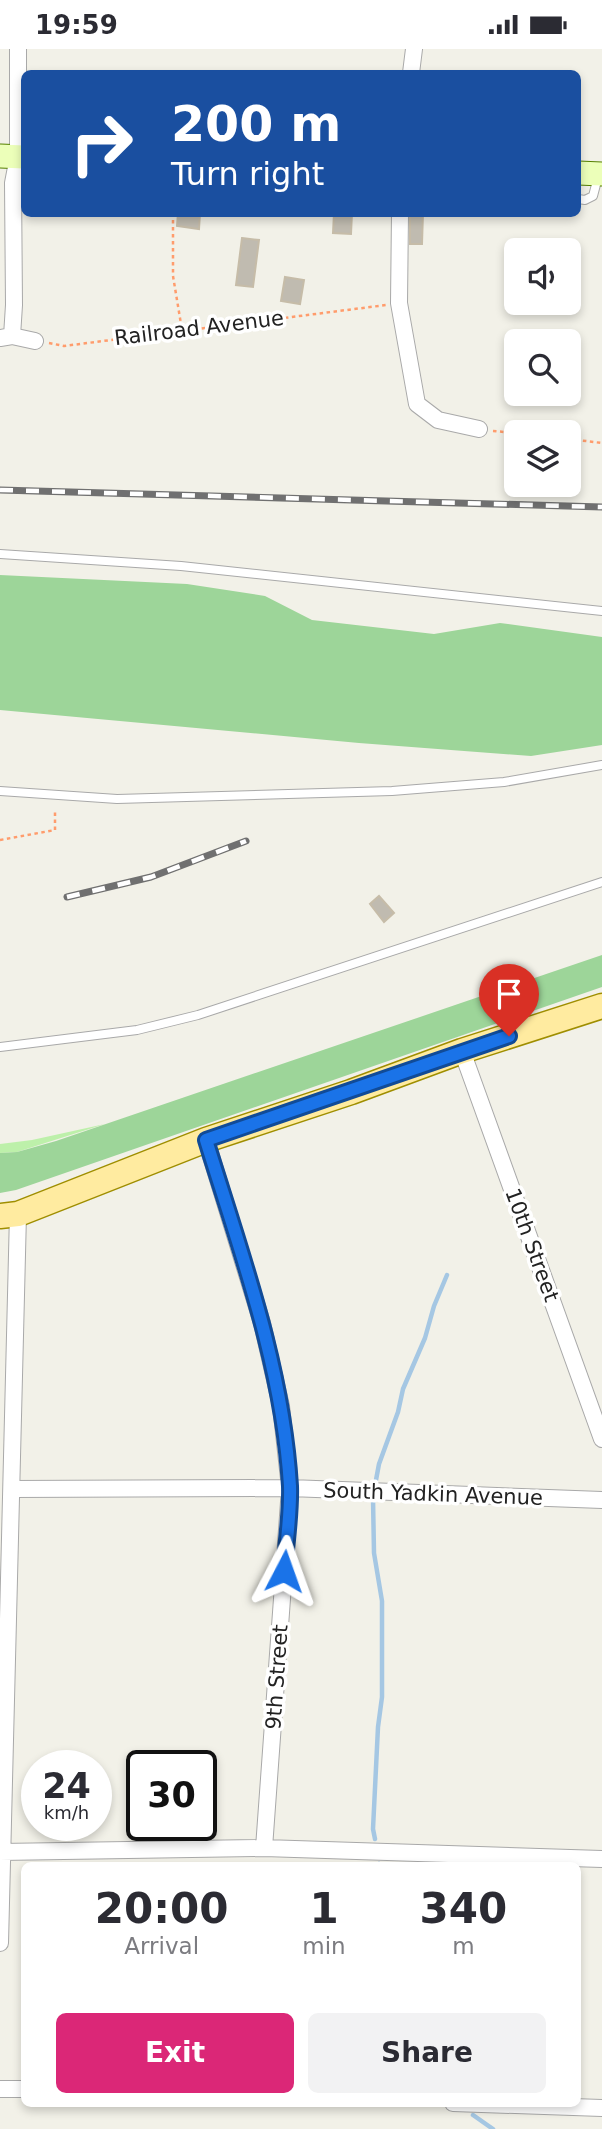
<!DOCTYPE html>
<html lang="en">
<head>
<meta charset="utf-8">
<style>
	:root { --surface:#fff; --page:#f2f2f3; --text:#2b2b33; --muted:#7c7c81; --accent:#db2777 }
	body { margin:0; font-family:"DejaVu Sans",sans-serif; background:var(--page); color:var(--text); height:100vh; display:flex; flex-direction:column; font-size:26px; white-space:nowrap }
	* { box-sizing:border-box; margin:0 }
	p { font-size:23px; color:var(--muted) }
	.icon { flex:none; width:38px; height:38px; fill:none; stroke:currentColor; stroke-width:2; stroke-linecap:round; stroke-linejoin:round }
	.map { position:relative; flex:1; overflow:hidden }
	.drawer { position:absolute; left:21px; top:1813px; width:560px; height:245px; display:flex; flex-direction:column; background:var(--surface); border-radius:10px; box-shadow:0 4px 10px #0003 }
	.drawer>* { flex:none }
	.banner { position:absolute; left:21px; top:21px; width:560px; height:147px; border-radius:10px; box-shadow:0 4px 10px #0003; background:#1a4fa0; color:#fff; overflow:hidden }
	.tools { position:absolute; left:504px; top:189px; display:grid; gap:14px }
	.tools a { display:grid; place-items:center; width:77px; height:77px; border-radius:10px; background:var(--surface); box-shadow:0 4px 10px #0003; font-size:35px }
	.speed { position:absolute; left:21px; top:1701px; display:flex; gap:14px; font-size:35px; font-weight:700; text-align:center }
	.speed>* { display:grid; place-content:center; width:91px; height:91px; border-radius:50%; background:var(--surface); box-shadow:0 4px 10px #0003; line-height:1 }
	.speed small { font-size:18px; font-weight:400 }
	.speed .limit { border:4px solid #111; border-radius:10px; background:#fff; color:#111 }
	.pin { position:absolute; display:grid; place-items:center; width:60px; height:60px; color:#fff; margin:-72px -30px; border-radius:50% 50% 50% 0; rotate:-45deg; box-shadow:0 0 7px #0007 }
	.pin .icon { rotate:45deg }
	.me { position:absolute; width:77px; margin:-38px; rotate:4deg; stroke-linejoin:round; filter:drop-shadow(0 0 5px #0008) }
	.turn { display:flex; align-items:center; gap:24px; height:147px; padding:0 35px; font-size:32px }
	.turn .icon { width:91px; height:91px; stroke-width:2.5 }
	.turn b { display:block; font-size:49px; line-height:60px }
	.eta { display:flex; justify-content:space-evenly; align-items:center; height:119px; text-align:center }
	.eta b { font-size:42px; font-weight:700; line-height:49px }
	.button { display:flex; gap:14px; margin-top:auto; padding:14px 35px }
	.button a { flex:1; height:80px; border-radius:10px; background:var(--accent); color:#fff; font-size:28px; font-weight:700; line-height:80px; text-align:center }
	.button a+a { background:var(--page); color:var(--text) }
	.status { display:flex; justify-content:space-between; align-items:center; height:49px; padding:0 35px; background:var(--surface); direction:ltr }
	.status svg { height:19px; fill:currentColor }
	.map>svg:first-child { display:block }
	.grass { fill:#bdf0aa }
	.forest { fill:#9dd599 }
	.lines { fill:none; stroke-linecap:round; stroke-linejoin:round }
	.stream { stroke:#a5c7e3; stroke-width:4.5 }
	.building { fill:#c0bbb0; stroke:#c6bca8; stroke-width:2 }
	.lane-casing { stroke:#a9a9a9; stroke-width:10 }
	.street-casing { stroke:#a9a9a9; stroke-width:18 }
	.secondary-casing { stroke:#568100; stroke-width:25 }
	.primary-casing { stroke:#9f8e00; stroke-width:27 }
	.path { stroke:#ff9c6c; stroke-width:2.5; stroke-dasharray:3.5 3.5; stroke-linecap:butt }
	.lane { stroke:#fff; stroke-width:8 }
	.street { stroke:#fff; stroke-width:16 }
	.secondary { stroke:#ecffb9; stroke-width:23 }
	.primary { stroke:#ffeba0; stroke-width:24 }
	.rail-casing { stroke:#707070; stroke-width:7 }
	.rail { stroke:#fff; stroke-width:4.5; stroke-dasharray:13; stroke-linecap:butt }
	.route-casing { stroke:#114b97; stroke-width:18 }
	.route { stroke:#1a73e8; stroke-width:12 }
	.labels { text-anchor:middle; dominant-baseline:central; stroke-width:7; stroke-linejoin:round; paint-order:stroke }
	.street-label { font-size:21px; fill:#222; stroke:#fff }
</style>
</head>
<body>
<div class="status"><b>19:59</b><svg viewBox="0 0 49 12"><path d="M0 12V9h3v3zM5 12V6h3v6zM10 12V3h3v9zM15 12V0h3v12zM26 1h20v11H26zM47 4h2v5h-2z"/></svg></div>
<div class="map">
<svg width="602" height="2080" viewBox="0 0 602 2080">
	<rect width="100%" height="100%" fill="#f2f1e8"/>
	<path class="grass" d="M105 1075 17 1103 0 1104V1095L32 1091Z"/>
	<path class="forest" d="M0 526 187 535 265 547 312 571 434 585 500 574 602 588V696L531 707 359 694 0 661Z
		M602 906V938L16 1141 0 1144V1104L17 1103 56 1092Z"/>
	<g class="lines">
		<path class="stream" d="M376 1431 379 1415 398 1363 403 1340 425 1289 434 1257 447 1226
			M373 1449 374 1504 382 1552V1648L378 1678 373 1780 375 1790
			M379 1815 380 1816
			M473 2066 493 2080"/>
	</g>
	<path class="building" d="M178 164H200L199 180 177 177Z
		M334 164H352L351 185 333 184Z
		M410 164H423L422 195H410Z
		M242 189 259 191 253 238 236 236Z
		M285 228 304 231 300 255 281 252Z
		M379 847 394 864 384 873 370 855Z"/>
	<g class="lines">
		<defs>
			<path id="lane" d="M578 150 585 151 593 147 598 128
				M0 505 181 517 602 562
				M0 742 117 750 392 742 504 733 602 716
				M0 998 137 981 198 966 602 833"/>
			<path id="street" d="M411 24 414 0
				M400 164 399 254 417 355 438 371 479 380
				M12 287 14 256 13 134 18 108V0
				M0 289 12 287 35 292
				M462 1002 602 1390
				M206 1091 262 1274 281 1357 290 1439 264 1799
				M12 1440 290 1439 602 1451
				M0 1803 264 1799 602 1810
				M0 1894 18 1165
				M0 2040H24
				M453 2054 602 2059"/>
			<path id="secondary" d="M0 107 24 108
				M578 124 602 125"/>
			<path id="primary" d="M0 1167 18 1165 206 1091 351 1043 462 1002 602 957"/>
		</defs>
		<use href="#lane" class="lane-casing"/>
		<use href="#street" class="street-casing"/>
		<use href="#secondary" class="secondary-casing"/>
		<use href="#primary" class="primary-casing"/>
		<path class="path" d="M173 164V227L182 281
			M49 294 64 297 386 256
			M493 382 516 384
			M569 390 602 394
			M0 791 55 781V760"/>
		<use href="#lane" class="lane"/>
		<use href="#street" class="street"/>
		<use href="#secondary" class="secondary"/>
		<use href="#primary" class="primary"/>
		<defs>
			<path id="rail" d="M0 441 602 458
				M67 848 151 828 246 792"/>
		</defs>
		<use href="#rail" class="rail-casing"/>
		<use href="#rail" class="rail"/>
	</g>
	<g class="lines">
		<defs>
			<path id="route" d="M284 1522C286 1495 291 1465 290 1437 283 1318 241 1204 206 1091L509 987"/>
		</defs>
		<use href="#route" class="route-casing"/>
		<use href="#route" class="route"/>
	</g>
	<g class="labels">
		<g class="street-label">
			<text transform="translate(199 279) rotate(-7)">Railroad Avenue</text>
			<text transform="translate(532 1196) rotate(70)">10th Street</text>
			<text transform="translate(433 1445) rotate(2)">South Yadkin Avenue</text>
			<text transform="translate(277 1628) rotate(-86)">9th Street</text>
		</g>
	</g>
</svg>
<div class="tools">
<a><svg class="icon" aria-label="sound" viewBox="0 0 24 24"><path d="M4 9h4l5-4v14l-5-4H4zM17 9q2 3 0 6"/></svg></a>
<a><svg class="icon" aria-label="search" viewBox="0 0 24 24"><circle cx="10" cy="10" r="6"/><path d="M15 15l6 6"/></svg></a>
<a><svg class="icon" aria-label="layers" viewBox="0 0 24 24"><path d="M12 4l9 5-9 5-9-5zM3 14l9 5 9-5"/></svg></a>
</div>
<div class="speed"><div>24<small>km/h</small></div><div class="limit">30</div></div>
<div class="pin" style="left:509px;top:987px;background:#d93025"><svg class="icon" aria-label="arrive" viewBox="0 0 24 24"><path d="M6 21V4h12l-3 4 3 4H6"/></svg></div>
<svg class="me" style="left:284px;top:1522px" viewBox="-20 -20 40 40"><path d="M0-17L14 15 0 8-14 15z" fill="#1a73e8" stroke="#fff" stroke-width="4"/></svg>
<div class="banner">
<div class="turn"><svg class="icon" aria-label="right" viewBox="0 0 24 24"><path d="M7 20v-9h11M14 6l5 5-5 5"/></svg><div><b>200 m</b>Turn right</div></div>
</div>
<section class="drawer">
<div class="eta">
<div><b>20:00</b><p>Arrival</p></div>
<div><b>1</b><p>min</p></div>
<div><b>340</b><p>m</p></div>
</div>
<div class="button"><a>Exit</a><a>Share</a></div>
</section>
</div>
</body>
</html>
